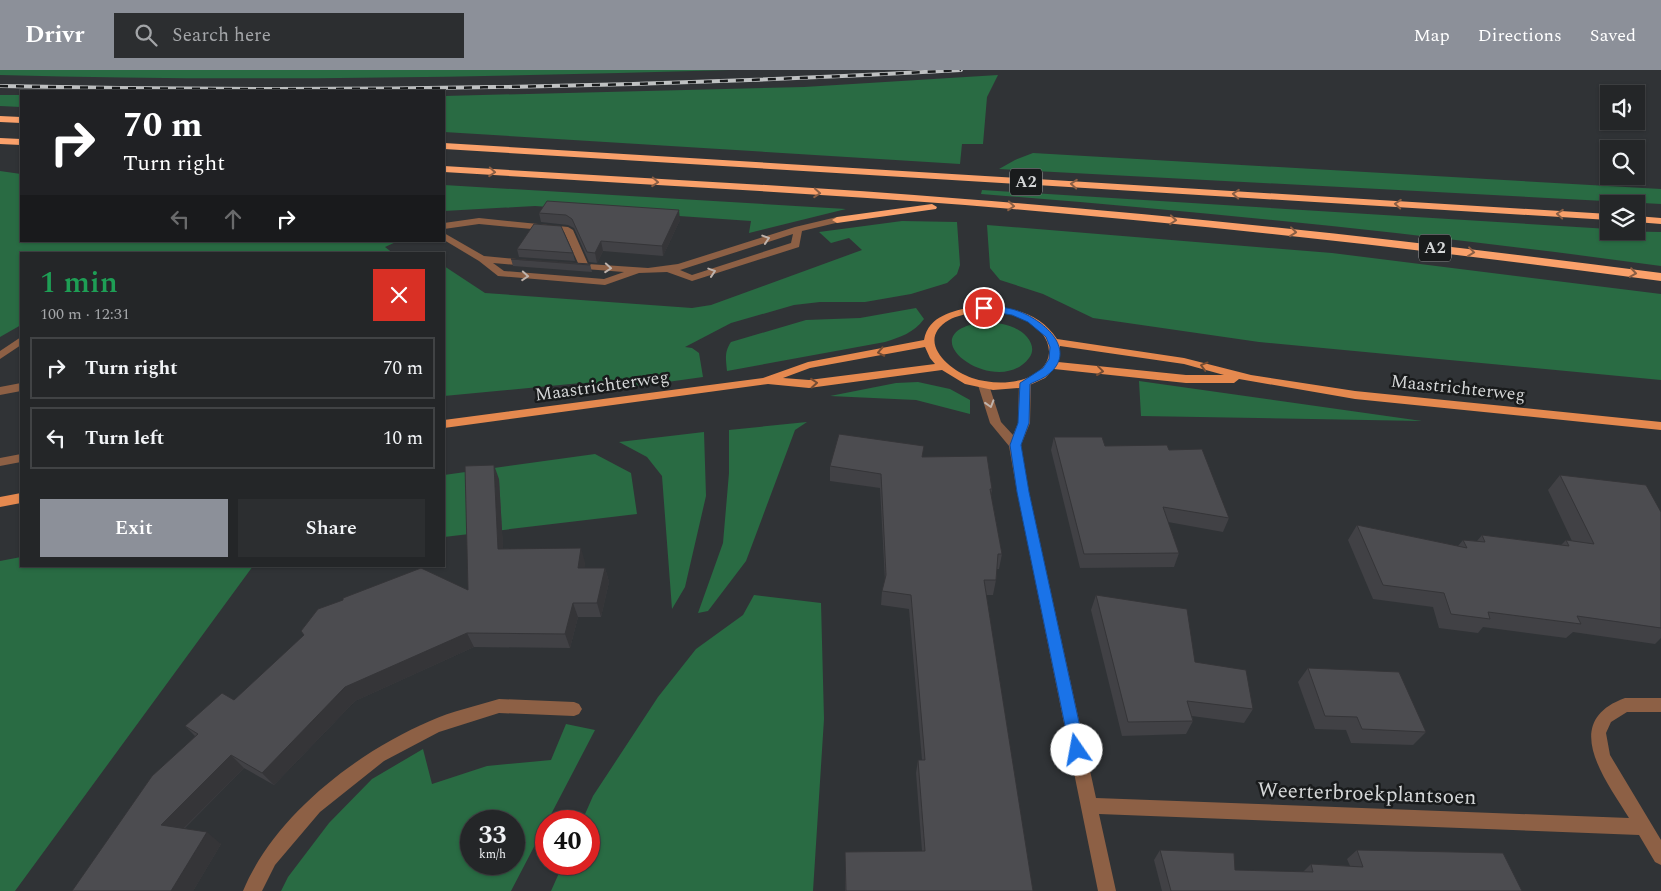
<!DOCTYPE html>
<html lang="en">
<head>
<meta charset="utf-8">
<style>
	:root { --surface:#242628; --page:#2c2e30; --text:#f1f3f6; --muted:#a3a5a8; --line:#414345; --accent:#8c9099 }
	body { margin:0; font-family:Spectral,serif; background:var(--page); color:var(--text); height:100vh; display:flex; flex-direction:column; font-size:19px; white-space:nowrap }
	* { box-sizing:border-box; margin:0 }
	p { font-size:16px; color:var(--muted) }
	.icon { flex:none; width:28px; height:28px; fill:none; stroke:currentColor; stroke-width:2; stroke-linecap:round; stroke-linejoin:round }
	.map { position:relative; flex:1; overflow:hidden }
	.panel { position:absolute; left:20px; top:182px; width:425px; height:315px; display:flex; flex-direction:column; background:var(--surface); border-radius:0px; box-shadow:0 1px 4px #0004,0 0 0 1px var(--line) }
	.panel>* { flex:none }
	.hud { position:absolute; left:20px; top:20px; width:425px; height:152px; border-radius:0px; box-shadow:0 1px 4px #0004,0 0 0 1px var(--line); background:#202124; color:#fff; overflow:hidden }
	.controls { position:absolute; left:1600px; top:15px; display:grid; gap:10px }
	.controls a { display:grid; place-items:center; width:45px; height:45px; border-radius:0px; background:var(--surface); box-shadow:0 1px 4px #0004,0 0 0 1px var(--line); font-size:25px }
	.speed { position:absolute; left:460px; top:740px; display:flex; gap:10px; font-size:25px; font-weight:700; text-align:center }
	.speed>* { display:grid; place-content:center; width:65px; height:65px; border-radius:50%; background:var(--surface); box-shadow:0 1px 4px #0004,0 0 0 1px var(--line); line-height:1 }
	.speed small { font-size:12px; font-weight:400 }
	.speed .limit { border:8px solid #d22; background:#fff; color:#111 }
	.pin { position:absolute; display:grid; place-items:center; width:42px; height:42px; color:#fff; margin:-21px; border:2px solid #fff; border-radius:50%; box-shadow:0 1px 5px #0007 }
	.me { position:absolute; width:55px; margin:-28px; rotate:348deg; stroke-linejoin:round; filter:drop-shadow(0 0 4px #0008) }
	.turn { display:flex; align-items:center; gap:18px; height:105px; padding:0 20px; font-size:22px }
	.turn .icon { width:65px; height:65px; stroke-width:2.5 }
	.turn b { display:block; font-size:35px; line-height:42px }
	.lanes { display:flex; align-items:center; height:48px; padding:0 20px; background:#0003; justify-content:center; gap:25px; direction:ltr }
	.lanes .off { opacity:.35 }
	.round { display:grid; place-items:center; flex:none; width:52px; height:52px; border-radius:0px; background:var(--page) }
	.headline { display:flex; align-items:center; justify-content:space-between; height:85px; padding:0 20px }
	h1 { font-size:30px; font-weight:600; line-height:38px; color:#1e9e55 }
	.cta { display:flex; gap:10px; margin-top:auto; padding:10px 20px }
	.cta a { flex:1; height:58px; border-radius:0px; background:var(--accent); color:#fff; font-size:20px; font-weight:600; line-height:58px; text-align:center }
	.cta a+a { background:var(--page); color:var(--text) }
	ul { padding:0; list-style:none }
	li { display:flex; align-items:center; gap:15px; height:62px; margin:0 10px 8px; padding:0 10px; border:2px solid var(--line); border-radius:0px }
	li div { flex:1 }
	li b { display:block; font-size:19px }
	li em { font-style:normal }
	header { display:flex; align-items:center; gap:30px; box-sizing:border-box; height:70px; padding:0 25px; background:var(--accent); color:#fff }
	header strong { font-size:24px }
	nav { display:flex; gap:28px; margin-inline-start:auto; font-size:18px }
	.search { width:350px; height:45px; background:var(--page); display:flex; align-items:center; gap:12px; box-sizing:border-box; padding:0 18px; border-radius:0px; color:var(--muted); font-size:19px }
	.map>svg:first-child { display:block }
	.green { fill:#296b43; fill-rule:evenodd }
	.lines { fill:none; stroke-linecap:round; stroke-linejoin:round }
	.minor { fill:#8d6045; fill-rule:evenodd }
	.major { fill:#e5894f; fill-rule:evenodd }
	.highway { fill:#faa16b; fill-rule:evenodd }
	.rail-casing { stroke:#bfc1c2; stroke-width:4 }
	.rail { stroke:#191b1c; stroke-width:2.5; stroke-dasharray:8; stroke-linecap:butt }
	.wall { fill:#414145 }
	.shaded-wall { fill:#353538 }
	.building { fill:#4c4c50; stroke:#353538 }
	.oneway { stroke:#8a5e44 }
	.oneway2 { stroke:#bfb3ac }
	.oneway3 { stroke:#754c33 }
	.route { fill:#1a73e8; stroke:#114b97 }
	.labels { text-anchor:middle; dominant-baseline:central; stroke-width:5; stroke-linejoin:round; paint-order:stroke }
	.shield { fill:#191b1c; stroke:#9d9fa0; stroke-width:1 }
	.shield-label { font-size:16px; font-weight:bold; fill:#d5d7d8 }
	.street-label { font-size:18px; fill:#d5d7d8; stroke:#191b1c }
	.near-street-label { font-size:21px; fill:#d5d7d8; stroke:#191b1c }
</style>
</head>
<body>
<header>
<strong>Drivr</strong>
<div class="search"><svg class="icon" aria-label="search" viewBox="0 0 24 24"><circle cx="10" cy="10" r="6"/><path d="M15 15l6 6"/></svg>Search here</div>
<nav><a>Map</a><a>Directions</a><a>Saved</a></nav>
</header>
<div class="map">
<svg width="1661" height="821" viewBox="0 0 1661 821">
	<rect width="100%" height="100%" fill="#303336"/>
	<path class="green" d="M0 0H730C487 7 243 12 0 5Z
		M998 5 987 27 983 74H962L960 94 444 62V26L804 17Z
		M0 25H21V37L0 36Z
		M1033 83 1661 119V134L999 99 1015 90Z
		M0 101 21 104V171H398L385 177 394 184H21V255L0 267Z
		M444 115 846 139 749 163 751 151 535 136 444 141Z
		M982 120 1609 159V161L1661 162V196C1435 165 1209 142 981 124Z
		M902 151 957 152 960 195 957 204 947 213 911 224 865 232H820L794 235 731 253 685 277 692 278 699 283 703 307 617 319 598 317 596 314 581 313 444 326V196L485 223 692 238 711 235 862 180 849 168 831 173 819 162Z
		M987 155 1332 183 1661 224V310L1259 272 1093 248 1043 224 1000 210 990 198Z
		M916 238 924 249C914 263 900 267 885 272L727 301C726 290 724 282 731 272L806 250 860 248Z
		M985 252C1001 253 1016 255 1027 267 1033 274 1034 282 1029 288 997 331 902 262 985 252Z
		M1139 311 1422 351 1141 346Z
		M918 312 950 319 970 330V344L916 330 830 326 896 313Z
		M807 352 795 360 746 491 708 541 698 543 723 473 729 403V360Z
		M704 362 706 426 685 517 672 539 662 406 647 387 619 372Z
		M595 384 631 403 637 444 444 467V405Z
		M21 487V496H253L15 821H0V491Z
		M754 525 821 533 824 649 813 821H551L563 794H589V751H582L593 726 658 627 696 579 743 545Z
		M566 654 595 660 511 821H281L288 807 329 753 372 709 423 679 432 714 487 696 551 690ZM471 751H514V794H471Z"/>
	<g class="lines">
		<path class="minor" d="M837 147 842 150 840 152 802 161 799 177 692 211 667 202 639 203 605 215 498 206 479 191 444 170V163L484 186 527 190 532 193 527 196 493 193 504 201 604 209 624 202 572 198V194L578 193 564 162 479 154 444 159V153L479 148 568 157 573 160 588 194 648 198 678 194 795 157ZM793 164 791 173 692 205 680 200Z
			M21 267V275L0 289V281Z
			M1025 309 1031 313 1030 353 1021 375 1029 422 1096 728 1629 748C1606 710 1559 652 1625 628H1661V642H1627L1611 652 1606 663 1610 685 1661 770V795L1655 792 1639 765 1099 744 1116 821H1098L1017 422 1009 376 990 353 978 315 984 311 988 312 1001 352 1013 365 1018 353 1019 313Z
			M21 313V321L0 325V317Z
			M21 384V392L0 396V388Z
			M499 629 574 632 579 634 582 639 579 644 574 646 499 643 439 662 384 691 320 742 275 795 262 821H243C274 746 357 682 430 651 452 641 476 636 499 629Z"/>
		<path class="major" d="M974 236C1006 235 1039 241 1057 269L1184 288 1251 305 1355 321 1661 352V360L1355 329 1239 309 1234 313H1186L1054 299 1045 308 1032 314 1019 318 993 320 965 314 942 300 809 318 768 314 444 358V350L763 308 808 292 924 270C929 245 952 242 974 236ZM975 242C991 242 1008 242 1023 249 1056 264 1060 299 1021 310 1006 314 987 313 972 308 948 300 915 270 949 250 956 246 967 244 975 242ZM1060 276 1184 294 1224 305H1186L1058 292ZM925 277 930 288 935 294 809 310 783 308 810 298Z
			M21 423V433L0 437V427Z"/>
		<path class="highway" d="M0 46 21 47V53L0 52Z
			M0 68 21 69V75L0 74Z
			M444 73 1609 144V150L444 79Z
			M444 96C618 107 792 115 965 129 1198 147 1430 173 1661 203V211C1430 180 1198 154 965 135 792 122 618 113 444 102Z
			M932 134 937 137 936 139 837 153 832 150 837 147Z
			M1636 146 1661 148V154L1636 152Z"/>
		<defs>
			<path id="rail" d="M0 16C321 23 641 18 961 0"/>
		</defs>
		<use href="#rail" class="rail-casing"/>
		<use href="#rail" class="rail"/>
	</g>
	<path class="wall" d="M539 143 680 150 663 186 603 181 597 193 589 192 574 158 568 155 541 152Z
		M517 179 573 183 575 191 519 187Z
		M511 189 590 194 592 202 513 196Z
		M1054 367 1105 376 1169 380 1229 448 1223 462 1168 452 1179 483 1174 497 1080 498 1051 380Z
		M923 387 992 419 991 425 1002 484 999 499H997L996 510 993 525H986L1033 821H845V782L922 781 916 703 918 690H922L909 539 881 535 882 521 885 511 880 418 830 411V396Z
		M1560 405 1661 442V568L1655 574 1573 562 1566 568 1483 557 1478 563 1439 558 1433 537 1373 529 1348 470 1357 455 1458 476 1463 470 1477 471 1482 465 1561 475 1566 470 1572 471 1548 420Z
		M499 409 503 479 585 492 584 498H605L609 512 601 547H578L570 578 474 577 355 631 274 715 244 698 184 759 221 774 193 821H72L195 666 185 656 234 630 468 520Z
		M1096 525 1195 592 1253 639 1244 653 1192 646 1193 651 1186 664 1122 666 1091 540Z
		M1308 598 1426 662 1413 675 1351 673 1346 660 1315 659 1298 612Z
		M1160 780 1235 800 1303 802 1311 794 1350 796 1347 789 1357 780 1522 821H1162L1154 790Z"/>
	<path class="shaded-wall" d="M679 140 680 150 663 186 662 176Z
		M601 171 603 181 597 193 595 183Z
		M494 395 499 409 504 493 498 479Z
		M581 478 585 492 583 512 578 498Z
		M605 498 609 512 601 547 597 533Z
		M573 533 578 547 570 578 565 564Z
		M467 563 474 577 355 631 274 715 262 703 345 617Z
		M231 685 244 698 175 767 161 755Z
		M207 762 221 774 193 821H171Z"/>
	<path class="building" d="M547 131 679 140 662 176 601 171 595 183 587 182 572 149 566 145 539 143Z
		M534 154 561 156 573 183 517 179Z
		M511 189 590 194V195Z
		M839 364 924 376 922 387 987 386 992 419H990L1002 484H998L996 510H984L1033 821H846L845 782 925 781 918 690H925L911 525 882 521 886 505 881 404 830 396Z
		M1054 367H1102L1105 376 1167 375 1169 380 1202 379 1229 448 1163 437 1179 483 1084 484Z
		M494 395 498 479 581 478 578 498H605L597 533H573L565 564 467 563 345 617 262 703 231 685 161 755 207 762 171 821H72L152 706 198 664 185 656 222 623 234 630 304 565 301 561 318 539 343 530V528L421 498 468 520 465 396Z
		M1560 405 1646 415 1661 442V558L1577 546 1581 554 1488 542 1490 549 1451 544 1444 523 1383 515 1357 455 1467 478 1463 470 1485 472 1482 465 1569 476 1566 470 1594 474Z
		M1096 525 1187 539 1195 592 1246 600 1253 639 1187 631 1193 651 1128 652Z
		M1308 598 1399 602 1426 662 1362 659 1357 647 1325 646Z
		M1160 780 1234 783 1235 800 1313 802 1311 794 1363 797 1357 780 1503 783 1522 821H1171Z"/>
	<defs><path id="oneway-chevron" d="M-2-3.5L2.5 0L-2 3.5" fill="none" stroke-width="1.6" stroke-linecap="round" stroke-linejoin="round" transform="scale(1.25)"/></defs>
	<g class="oneway">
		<use href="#oneway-chevron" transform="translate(492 102) rotate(4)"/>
		<use href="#oneway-chevron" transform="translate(655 112) rotate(4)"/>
		<use href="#oneway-chevron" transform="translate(1074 114) rotate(-176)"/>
		<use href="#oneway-chevron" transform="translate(817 123) rotate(4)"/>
		<use href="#oneway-chevron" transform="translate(1236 124) rotate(-176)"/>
		<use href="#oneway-chevron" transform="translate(1398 134) rotate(-176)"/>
		<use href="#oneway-chevron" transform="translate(1011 136) rotate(5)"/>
		<use href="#oneway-chevron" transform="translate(1560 144) rotate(-176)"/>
		<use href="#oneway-chevron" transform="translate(1173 150) rotate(5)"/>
		<use href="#oneway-chevron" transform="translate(1293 162) rotate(6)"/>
		<use href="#oneway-chevron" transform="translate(1471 182) rotate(7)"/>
		<use href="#oneway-chevron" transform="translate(1633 203) rotate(8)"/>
	</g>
	<g class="oneway2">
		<use href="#oneway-chevron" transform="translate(766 169) rotate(-18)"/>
		<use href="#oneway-chevron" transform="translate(608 198) rotate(4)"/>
		<use href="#oneway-chevron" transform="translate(712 202) rotate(-18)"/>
		<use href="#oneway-chevron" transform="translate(525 206) rotate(4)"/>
		<use href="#oneway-chevron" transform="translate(990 334) rotate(73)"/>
	</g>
	<g class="oneway3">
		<use href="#oneway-chevron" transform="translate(881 282) rotate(169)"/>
		<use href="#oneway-chevron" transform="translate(1204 296) rotate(-165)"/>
		<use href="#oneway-chevron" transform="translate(1100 301) rotate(7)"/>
		<use href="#oneway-chevron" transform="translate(814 313) rotate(-5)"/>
	</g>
	<path class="route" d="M984 235C995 237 1008 237 1018 241 1041 249 1078 278 1050 303 1045 308 1036 311 1030 314L1029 353 1021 375 1029 422 1085 680 1083 685 1077 687 1072 685 1070 680 1017 422 1010 375 1018 353 1020 313 1043 298 1049 289 1050 277 1046 267 1028 252 1012 245 980 240V236Z"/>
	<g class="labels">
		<g class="shield">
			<rect x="1010" y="98.5" width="32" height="27" rx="4"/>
			<rect x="1419" y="164.5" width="32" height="27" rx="4"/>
		</g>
		<g class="shield-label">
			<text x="1026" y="112">A2</text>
			<text x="1435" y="178">A2</text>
		</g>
		<g class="street-label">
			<text transform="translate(602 316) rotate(-8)">Maastrichterweg</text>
			<text transform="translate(1458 318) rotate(6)">Maastrichterweg</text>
		</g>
		<g class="near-street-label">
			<text transform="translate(1367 724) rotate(2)">Weerterbroekplantsoen</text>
		</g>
	</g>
</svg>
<div class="controls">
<a><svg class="icon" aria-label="sound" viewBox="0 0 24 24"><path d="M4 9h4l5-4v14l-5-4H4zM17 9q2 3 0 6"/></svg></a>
<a><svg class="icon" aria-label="search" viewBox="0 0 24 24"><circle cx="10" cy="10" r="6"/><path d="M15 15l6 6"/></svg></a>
<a><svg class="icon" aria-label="layers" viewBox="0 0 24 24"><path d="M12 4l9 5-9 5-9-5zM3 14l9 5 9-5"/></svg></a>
</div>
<div class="speed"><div>33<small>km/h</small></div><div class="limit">40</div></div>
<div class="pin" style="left:984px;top:238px;background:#d93025"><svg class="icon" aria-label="arrive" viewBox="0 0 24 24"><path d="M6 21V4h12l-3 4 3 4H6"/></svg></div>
<svg class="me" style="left:1077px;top:680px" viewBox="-20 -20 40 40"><circle r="19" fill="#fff"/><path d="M0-13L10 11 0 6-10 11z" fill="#1a73e8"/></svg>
<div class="hud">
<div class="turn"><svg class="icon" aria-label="right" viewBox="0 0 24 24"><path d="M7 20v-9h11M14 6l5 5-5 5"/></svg><div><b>70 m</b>Turn right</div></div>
<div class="lanes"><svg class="icon off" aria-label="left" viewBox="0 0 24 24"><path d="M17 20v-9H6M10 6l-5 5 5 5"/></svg><svg class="icon off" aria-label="ahead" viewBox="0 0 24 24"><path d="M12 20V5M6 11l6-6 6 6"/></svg><svg class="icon" aria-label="right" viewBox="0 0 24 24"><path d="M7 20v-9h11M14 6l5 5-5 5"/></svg></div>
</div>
<section class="panel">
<div class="headline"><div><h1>1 min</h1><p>100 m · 12:31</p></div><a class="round" style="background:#d93025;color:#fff"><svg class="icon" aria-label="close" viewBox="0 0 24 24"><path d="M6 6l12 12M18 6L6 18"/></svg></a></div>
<ul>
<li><svg class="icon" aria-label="right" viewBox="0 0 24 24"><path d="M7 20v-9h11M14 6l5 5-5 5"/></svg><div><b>Turn right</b></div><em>70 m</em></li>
<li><svg class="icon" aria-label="left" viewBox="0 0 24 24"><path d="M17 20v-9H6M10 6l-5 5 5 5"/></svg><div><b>Turn left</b></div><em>10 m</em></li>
</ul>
<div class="cta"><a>Exit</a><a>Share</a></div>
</section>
</div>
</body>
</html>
